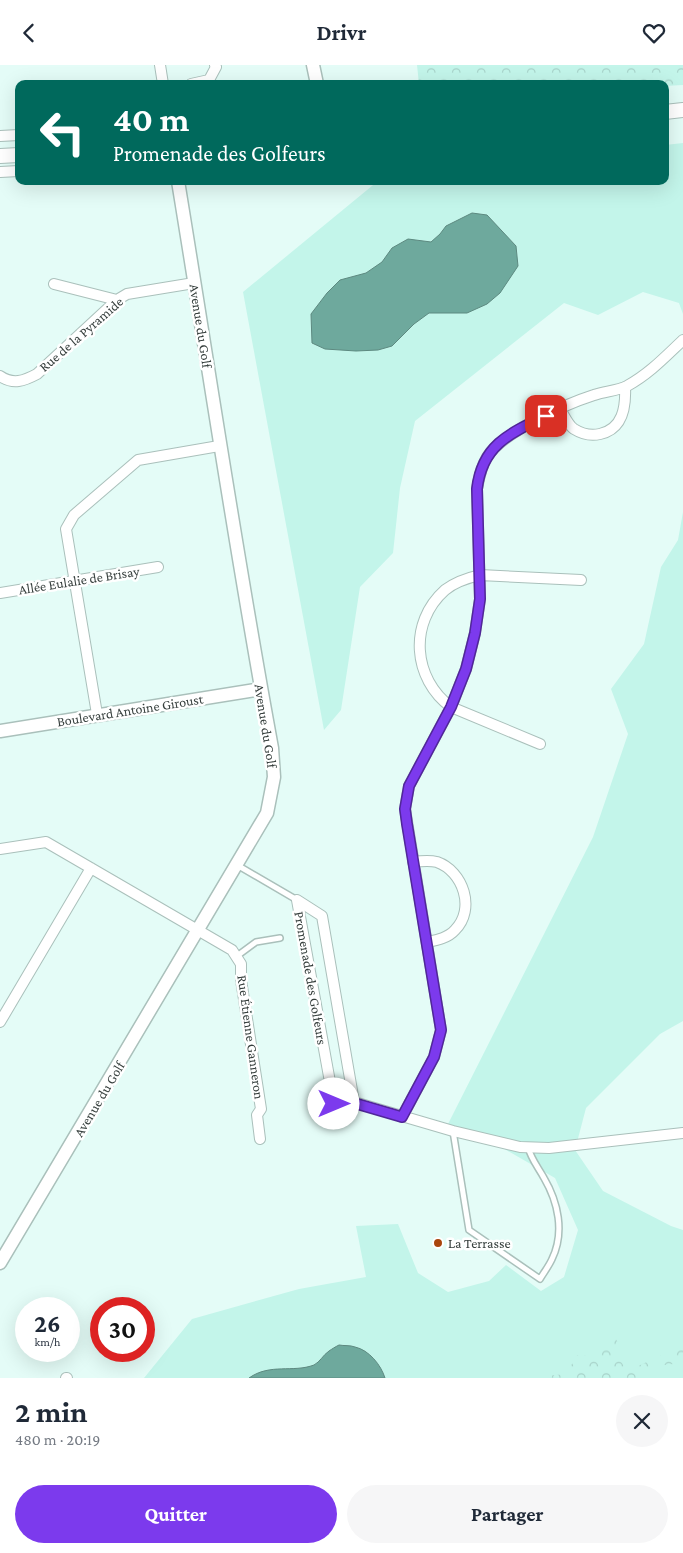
<!DOCTYPE html>
<html lang="fr">
<head>
<meta charset="utf-8">
<style>
	:root { --surface:#fff; --page:#f6f6f7; --text:#1f2937; --muted:#747a83; --accent:#7c3aed }
	body { margin:0; font-family:"Crimson Pro",serif; background:var(--page); color:var(--text); height:100vh; display:flex; flex-direction:column; font-size:19px; white-space:nowrap }
	* { box-sizing:border-box; margin:0 }
	p { font-size:16px; color:var(--muted) }
	.icon { flex:none; width:28px; height:28px; fill:none; stroke:currentColor; stroke-width:2; stroke-linecap:round; stroke-linejoin:round }
	.map { position:relative; height:1313px; overflow:hidden }
	.panel { display:flex; flex-direction:column; background:var(--surface); flex:1 }
	.panel>* { flex:none }
	.banner { position:absolute; left:15px; top:15px; width:654px; height:105px; border-radius:10px; box-shadow:0 5px 20px #0002; background:#00695c; color:#fff; overflow:hidden }
	.speed { position:absolute; left:15px; top:1232px; display:flex; gap:10px; font-size:25px; font-weight:700; text-align:center }
	.speed>* { display:grid; place-content:center; width:65px; height:65px; border-radius:50%; background:var(--surface); box-shadow:0 5px 20px #0002; line-height:1 }
	.speed small { font-size:12px; font-weight:400 }
	.speed .limit { border:8px solid #d22; background:#fff; color:#111 }
	.pin { position:absolute; display:grid; place-items:center; width:42px; height:42px; color:#fff; margin:-21px; border-radius:10px; box-shadow:0 2px 8px #0006 }
	.me { position:absolute; width:55px; margin:-28px; rotate:90deg; stroke-linejoin:round; filter:drop-shadow(0 0 4px #0008) }
	.turn { display:flex; align-items:center; gap:18px; height:105px; padding:0 15px; font-size:22px }
	.turn .icon { width:65px; height:65px; stroke-width:2.5 }
	.turn b { display:block; font-size:35px; line-height:42px }
	.round { display:grid; place-items:center; flex:none; width:52px; height:52px; border-radius:26px; background:var(--page) }
	.headline { display:flex; align-items:center; justify-content:space-between; height:85px; padding:0 15px }
	h1 { font-size:30px; font-weight:700; line-height:38px }
	.cta { display:flex; gap:10px; margin-top:auto; padding:10px 15px }
	.cta a { flex:1; height:58px; border-radius:30px; background:var(--accent); color:#fff; font-size:20px; font-weight:700; line-height:58px; text-align:center }
	.cta a+a { background:var(--page); color:var(--text) }
	header { display:flex; justify-content:space-between; align-items:center; height:65px; padding:0 15px; background:var(--surface); font-size:22px; font-weight:700 }
	.map>svg:first-child { display:block }
	.grass { fill:#c3f5ea }
	.forest { fill:url(#forest-crowns) }
	.water { fill:#6ea99d; stroke:#5d8980 }
	.lines { fill:none; stroke-linecap:round; stroke-linejoin:round }
	.service-casing { stroke:#aac0bb; stroke-width:8 }
	.minor-casing { stroke:#aac0bb; stroke-width:12 }
	.tertiary-casing { stroke:#aac0bb; stroke-width:15 }
	.secondary-casing { stroke:#aac0bb; stroke-width:16 }
	.service { stroke:#fff; stroke-width:5 }
	.minor { stroke:#fff; stroke-width:10 }
	.tertiary { stroke:#fff; stroke-width:12 }
	.secondary { stroke:#fff; stroke-width:14 }
	.route-casing { stroke:#51269a; stroke-width:12 }
	.route { stroke:#7c3aed; stroke-width:9 }
	.poi-dot { fill:#a9460d; stroke:#fff; stroke-width:2 }
	.labels { text-anchor:middle; dominant-baseline:central; stroke-width:5; stroke-linejoin:round; paint-order:stroke }
	.street-label { font-size:14px; fill:#363f3d; stroke:#fff }
	.poi-label { font-size:14px; fill:#363f3d; stroke:#fff; text-anchor:start }
</style>
</head>
<body>
<header><svg class="icon" aria-label="back" viewBox="0 0 24 24"><path d="M15 5l-7 7 7 7"/></svg>Drivr<svg class="icon" aria-label="heart" viewBox="0 0 24 24"><path d="M12 20l-8-8c-3-5 5-10 8-4 3-6 11-1 8 4z"/></svg></header>
<div class="map">
<svg width="683" height="1313" viewBox="0 0 683 1313">
	<defs>
		<pattern id="forest-crowns" width="20" height="18" patternUnits="userSpaceOnUse" patternTransform="scale(1.25)"><rect width="20" height="18" fill="#c3f5ea"/><path d="M2 6a3 3 0 1 1 6 0M12 15a3 3 0 1 1 6 0" fill="none" stroke="#a8d3ca"/></pattern>
	</defs>
	<rect width="100%" height="100%" fill="#e4fcf7"/>
	<path class="grass" d="M683 78V249L679 238 643 227 598 250 564 238 415 356 400 423 393 488 360 522 341 645 324 665 243 227 378 116H665V80Z
		M683 447V956L660 969 586 1043 575 1085 603 1126 671 1161 683 1165V1313H144L192 1254 299 1224 366 1212 356 1161 398 1159 418 1208 448 1227 489 1216 506 1200 541 1226 564 1212 578 1165 555 1113 487 1074 447 1061 593 772 628 669 611 624 644 579 661 502 678 475Z"/>
	<path class="forest" d="M417 0H683V20L665 21V19H419Z
		M603 1274H616L620 1281 623 1300 636 1302 683 1280V1298L655 1301 646 1313H537L540 1310C564 1310 566 1313 576 1290L591 1291 597 1285Z"/>
	<path class="water" d="M472 148 487 150 516 181 518 201 500 228 487 239 467 248H429L414 259 392 281 378 285 356 286 325 284 312 278 311 249 327 228 340 215 366 208 382 197 392 183 408 174 431 177 440 169 446 161Z
		M339 1280C344 1281 350 1280 355 1282 369 1285 381 1300 385 1313H249C270 1298 293 1308 314 1300 320 1297 323 1290 329 1286 332 1284 335 1282 339 1280Z"/>
	<g class="lines">
		<defs>
			<path id="service" d="M237 800 297 835
				M237 891 256 877 280 873
				M453 1066 469 1165 540 1214C544 1207 549 1201 552 1194 565 1167 558 1137 544 1113 538 1102 531 1094 528 1082"/>
			<path id="minor" d="M160 0 163 19
				M191 19 209 15 216 2 215 0
				M0 71 19 70
				M0 107 19 106
				M54 219 117 235
				M0 311C13 320 24 316 37 309L117 235 127 229 194 218
				M560 344C564 350 568 360 574 364 582 369 591 371 600 369 623 364 626 342 625 322
				M0 528 158 502
				M97 649 66 464 74 450 138 395 219 381
				M540 679 451 642C413 614 408 558 445 525 455 517 467 513 480 510L581 515
				M0 784 46 777 232 885 241 899V915L261 1044 257 1050 260 1074
				M413 797C421 796 429 795 437 797 463 806 476 844 455 865 448 873 437 875 427 877
				M297 835 322 851 354 1037 334 1039Z
				M0 957 91 803
				M354 1037 453 1066 520 1082 549 1083 683 1068
				M402 1052 434 992 441 965 405 744 409 721 451 642 466 604 475 568 480 534 477 424C479 413 481 402 487 392 503 367 566 339 594 330 605 326 617 326 627 321 649 309 665 292 683 275
				M66 1313H67"/>
			<path id="tertiary" d="M313 0 317 19
				M0 666 261 624
				M0 1198 267 748 274 712 272 683C237 495 209 305 178 116"/>
			<path id="secondary" d="M665 47 683 45
				M0 91 19 90"/>
		</defs>
		<use href="#service" class="service-casing"/>
		<use href="#minor" class="minor-casing"/>
		<use href="#tertiary" class="tertiary-casing"/>
		<use href="#secondary" class="secondary-casing"/>
		<use href="#service" class="service"/>
		<use href="#minor" class="minor"/>
		<use href="#tertiary" class="tertiary"/>
		<use href="#secondary" class="secondary"/>
	</g>
	<g class="lines">
		<defs>
			<path id="route" d="M334 1039 354 1038 402 1052 434 992 441 965 407 759 405 744 409 721 451 642 466 604 475 568 480 534 477 424C482 380 510 368 546 351"/>
		</defs>
		<use href="#route" class="route-casing"/>
		<use href="#route" class="route"/>
	</g>
	<circle class="poi-dot" cx="438" cy="1178" r="5"/>
	<g class="labels">
		<g class="street-label">
			<text transform="translate(201 261) rotate(81)">Avenue du Golf</text>
			<text transform="translate(81 269) rotate(-41)">Rue de la Pyramide</text>
			<text transform="translate(79 515) rotate(-9)">Allée Eulalie de Brisay</text>
			<text transform="translate(130 645) rotate(-9)">Boulevard Antoine Giroust</text>
			<text transform="translate(266 661) rotate(81)">Avenue du Golf</text>
			<text transform="translate(311 913) rotate(80)">Promenade des Golfeurs</text>
			<text transform="translate(251 972) rotate(82)">Rue Étienne Ganneron</text>
			<text transform="translate(99 1034) rotate(-59)">Avenue du Golf</text>
		</g>
		<g class="poi-label">
			<text x="448" y="1178">La Terrasse</text>
		</g>
	</g>
</svg>
<div class="speed"><div>26<small>km/h</small></div><div class="limit">30</div></div>
<div class="pin" style="left:546px;top:351px;background:#d93025"><svg class="icon" aria-label="arrive" viewBox="0 0 24 24"><path d="M6 21V4h12l-3 4 3 4H6"/></svg></div>
<svg class="me" style="left:334px;top:1039px" viewBox="-20 -20 40 40"><circle r="19" fill="#fff"/><path d="M0-13L10 11 0 6-10 11z" fill="#7c3aed"/></svg>
<div class="banner">
<div class="turn"><svg class="icon" aria-label="left" viewBox="0 0 24 24"><path d="M17 20v-9H6M10 6l-5 5 5 5"/></svg><div><b>40 m</b>Promenade des Golfeurs</div></div>
</div>
</div>
<section class="panel">
<div class="headline"><div><h1>2 min</h1><p>480 m · 20:19</p></div><a class="round"><svg class="icon" aria-label="close" viewBox="0 0 24 24"><path d="M6 6l12 12M18 6L6 18"/></svg></a></div>
<div class="cta"><a>Quitter</a><a>Partager</a></div>
</section>
</body>
</html>
